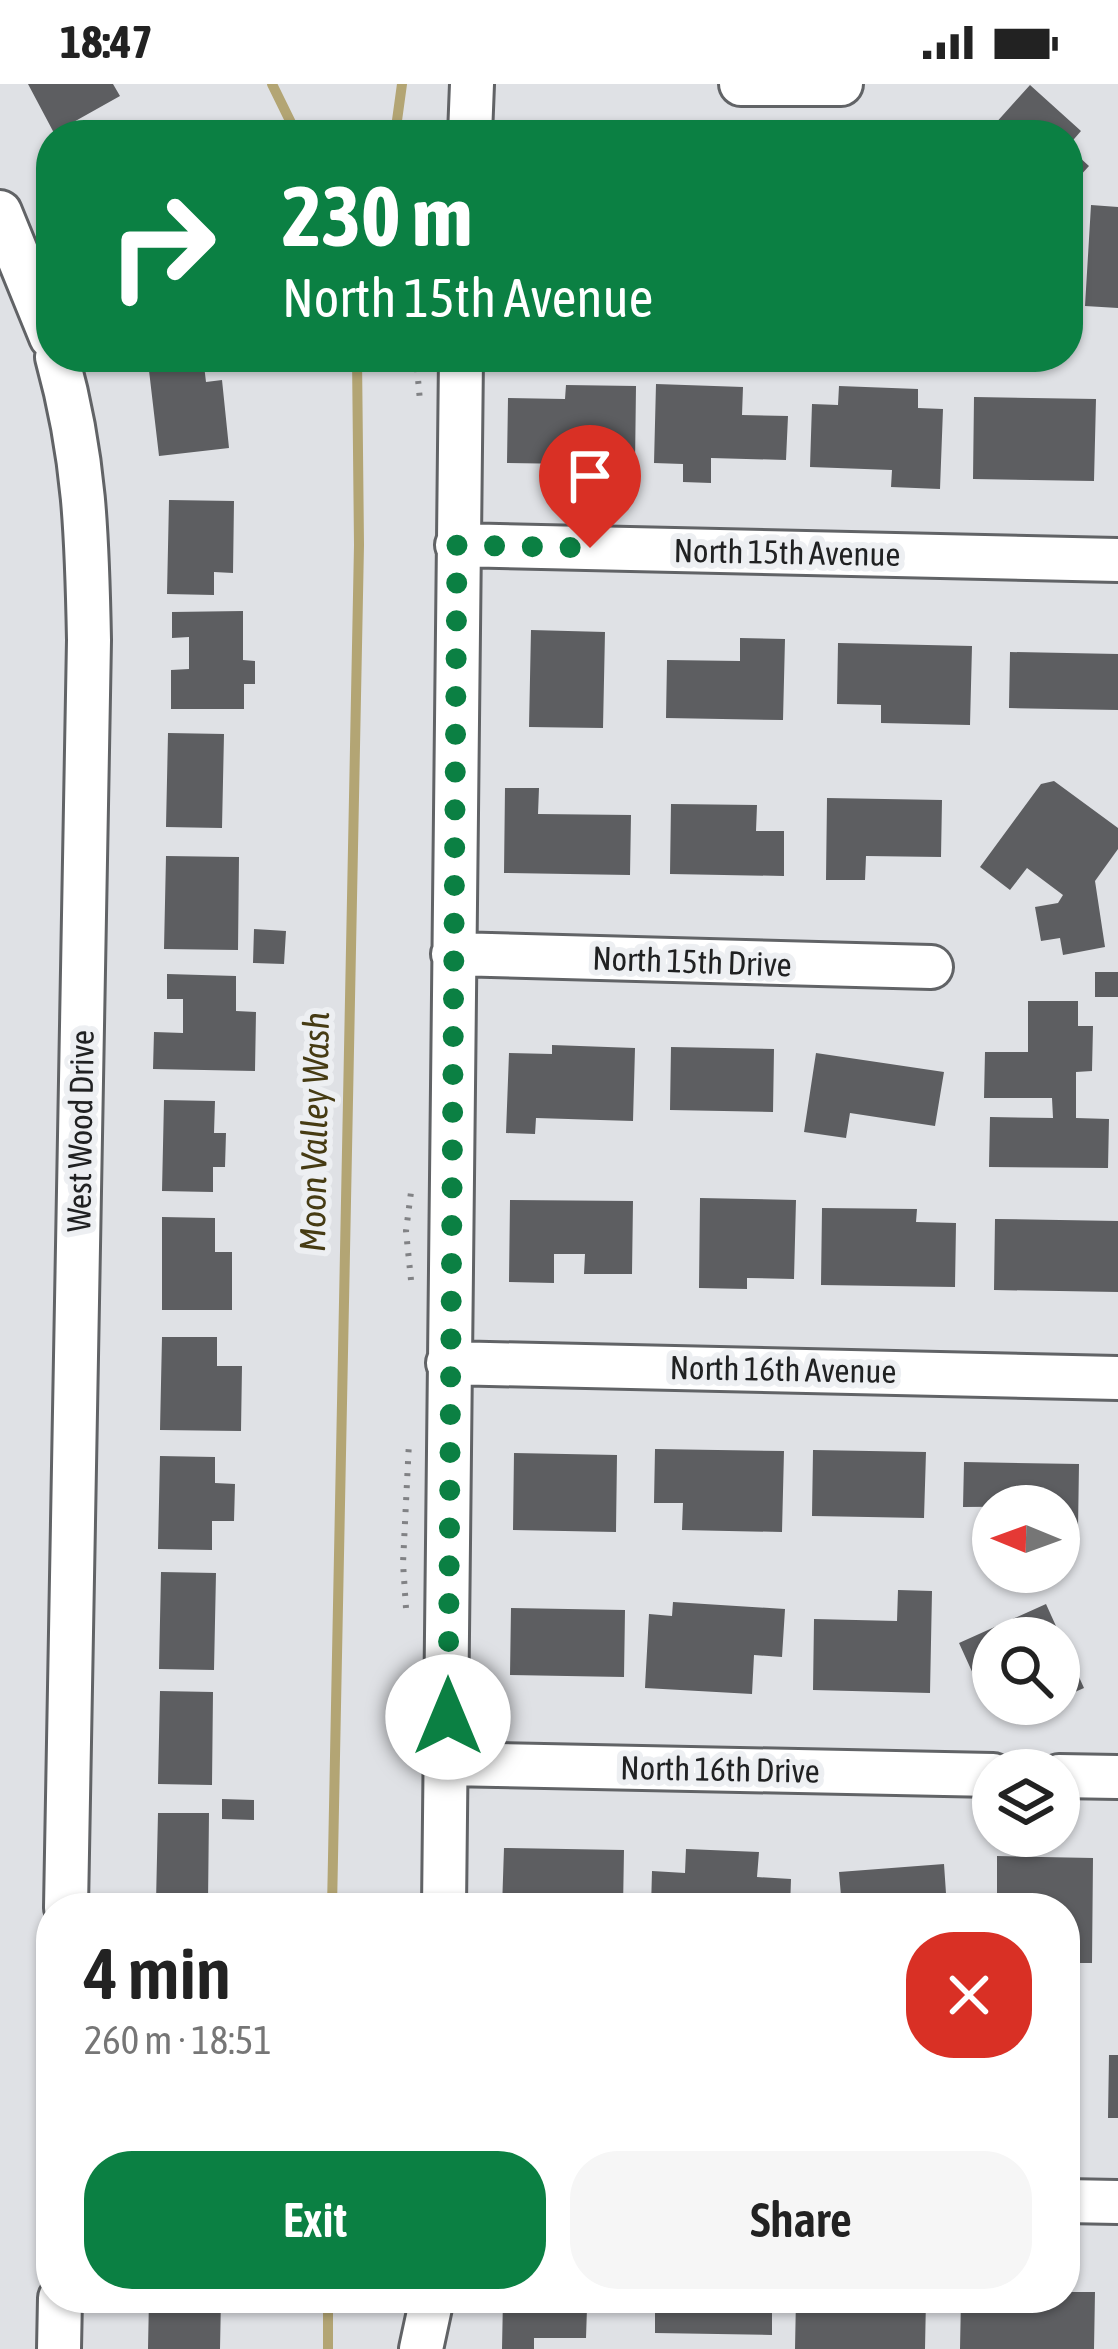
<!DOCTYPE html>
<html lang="en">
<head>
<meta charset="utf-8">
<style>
	:root { --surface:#fff; --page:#f6f6f6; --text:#222; --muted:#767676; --accent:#0b8043 }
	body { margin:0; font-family:"Asap Condensed",sans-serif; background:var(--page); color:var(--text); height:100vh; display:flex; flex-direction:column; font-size:45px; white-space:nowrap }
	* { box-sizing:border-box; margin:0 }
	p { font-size:39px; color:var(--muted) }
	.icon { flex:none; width:66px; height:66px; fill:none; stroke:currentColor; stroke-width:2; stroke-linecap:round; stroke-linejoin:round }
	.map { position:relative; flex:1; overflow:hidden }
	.drawer { position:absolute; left:36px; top:1809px; width:1044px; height:420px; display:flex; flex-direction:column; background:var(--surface); border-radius:48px; box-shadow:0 3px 9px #0004 }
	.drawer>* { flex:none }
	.banner { position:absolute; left:36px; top:36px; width:1047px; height:252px; border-radius:48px; box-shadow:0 3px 9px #0004; background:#0b8043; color:#fff; overflow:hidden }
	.needle { width:78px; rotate:271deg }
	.tools { position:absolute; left:972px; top:1401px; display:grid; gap:24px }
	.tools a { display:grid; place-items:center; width:108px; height:108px; border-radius:50%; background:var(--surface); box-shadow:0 3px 9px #0004; font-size:60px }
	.pin { position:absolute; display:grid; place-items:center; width:102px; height:102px; color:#fff; margin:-123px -51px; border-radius:50% 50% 50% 0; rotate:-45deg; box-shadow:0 0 12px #0007 }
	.pin .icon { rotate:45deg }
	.me { position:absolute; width:132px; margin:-66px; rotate:0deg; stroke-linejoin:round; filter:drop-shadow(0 0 9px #0008) }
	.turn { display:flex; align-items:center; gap:42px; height:252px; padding:0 48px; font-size:54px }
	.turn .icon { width:156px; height:156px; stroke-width:2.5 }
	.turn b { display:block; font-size:84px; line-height:102px }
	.round { display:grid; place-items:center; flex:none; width:126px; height:126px; border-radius:48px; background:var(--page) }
	.overview { display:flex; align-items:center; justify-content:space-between; height:204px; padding:0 48px }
	h1 { font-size:72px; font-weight:600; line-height:90px }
	.button { display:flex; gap:24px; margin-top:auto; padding:24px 48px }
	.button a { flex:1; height:138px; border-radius:48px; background:var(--accent); color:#fff; font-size:48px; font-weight:600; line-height:138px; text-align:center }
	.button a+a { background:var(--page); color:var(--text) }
	.status { display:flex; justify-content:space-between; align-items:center; height:84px; padding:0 60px; background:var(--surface); direction:ltr }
	.status svg { height:33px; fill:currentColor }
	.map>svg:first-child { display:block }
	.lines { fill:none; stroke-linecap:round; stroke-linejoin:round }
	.stream { stroke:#b3a574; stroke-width:10 }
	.building { fill:#5d5e61 }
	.minor-casing { stroke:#616366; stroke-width:48 }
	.path { stroke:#818285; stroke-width:6; stroke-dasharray:3 9; stroke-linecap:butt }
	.minor { stroke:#fff; stroke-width:42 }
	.route { stroke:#0b8043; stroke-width:21; stroke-dasharray:0 37.8 }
	.labels { text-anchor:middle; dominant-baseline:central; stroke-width:12; stroke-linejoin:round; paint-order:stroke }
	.street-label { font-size:33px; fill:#202122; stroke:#edeff2 }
	.water-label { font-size:36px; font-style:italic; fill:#463b13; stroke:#edeff2 }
</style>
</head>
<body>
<div class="status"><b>18:47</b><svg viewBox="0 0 49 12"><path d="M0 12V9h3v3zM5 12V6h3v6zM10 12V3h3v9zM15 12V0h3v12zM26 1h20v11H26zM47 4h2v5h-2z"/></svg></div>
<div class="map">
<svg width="1118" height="2265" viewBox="0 0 1118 2265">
	<rect width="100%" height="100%" fill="#dfe1e5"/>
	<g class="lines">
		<path class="stream" d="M272 0 297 51
			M395 51 402 0
			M332 1824 359 461 357 273
			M328 2265V2214"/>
	</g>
	<path class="building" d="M28 0H113L120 12 54 49Z
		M1030 1 1081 47 1068 62V51H985Z
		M1068 63 1089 82 1068 105Z
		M1091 121 1118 123V224L1085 222Z
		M188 273H203L206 298 222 296 229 364 159 372 148 278Z
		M656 300 743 303 742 331 788 332 786 376 711 374V399L683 398V380L654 379Z
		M566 301 636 302 635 381 507 379 508 314 565 315Z
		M839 302 918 305V324L943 325 940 405 891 403 892 386 810 383 812 320 838 321Z
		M974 313 1096 315 1094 397 973 395Z
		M169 416 234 417 233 489 214 488V511L167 510Z
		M243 527V576L255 577V600H244V625H171V586L189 585V553L172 554V528Z
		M531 546 605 548 603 644 529 643Z
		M740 554 785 555 783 636 666 634 667 576 740 577Z
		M838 559 972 562 970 641 881 639V621L837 620Z
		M1010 568 1118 570V626L1009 624Z
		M168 649 224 650 222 744 166 743Z
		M1054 697 1118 744V765L1095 797 1105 863 1063 871 1060 854 1041 857 1035 823 1058 819 1063 811 1027 784 1010 806 980 783 1041 700Z
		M505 704H539L538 730 631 731 630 791 504 789Z
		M827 714 942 716 941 773 866 772 865 796H826Z
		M671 720 757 721 756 747H784V792L670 790Z
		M166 772 239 773 238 866 164 865Z
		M254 845 286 847 284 880 253 879Z
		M1095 888H1118V913H1095Z
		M167 890 236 892V927L256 928 255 987 153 985 154 948 183 949V915H167Z
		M1028 917H1078V942H1093L1092 987 1076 988V1034L1109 1035 1108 1084 989 1083 990 1033 1053 1034 1052 1014H984L985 968H1028Z
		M552 961 635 964 633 1037 536 1034 535 1050 506 1049 509 969 552 970Z
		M671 963 774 965 773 1028 670 1026Z
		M816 969 944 988 935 1042 850 1029 846 1054 804 1048Z
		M164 1016 215 1017 214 1049H226L225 1083H213V1108L162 1107Z
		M700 1114 796 1116 794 1195 747 1194V1205L699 1204Z
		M510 1116 633 1117 632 1190H584L585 1170H554V1199L509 1198Z
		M822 1124 917 1125 916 1138 956 1139 955 1203 821 1201Z
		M162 1133 215 1134V1168H232V1226H162Z
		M995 1135 1118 1137V1208L994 1206Z
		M162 1253H217V1282H242L241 1347 160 1346Z
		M655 1365 784 1367 782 1448 682 1446 683 1419H654Z
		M813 1366 926 1368 924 1434 812 1432Z
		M514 1369 617 1371 616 1448 513 1446Z
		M160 1372 215 1373V1399L235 1400 234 1437H212V1466L158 1465Z
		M964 1378 1079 1380 1078 1446 1059 1445V1422L963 1423Z
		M161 1488 216 1489 214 1586 159 1585Z
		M898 1506 932 1507 930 1609 813 1606 814 1535 897 1537Z
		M673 1518 785 1525 782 1573 754 1571 752 1610 645 1604 649 1530 672 1532Z
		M1046 1520 1084 1604 1059 1615V1554H993V1610L984 1614 959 1559Z
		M511 1524 625 1526 624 1593 510 1591Z
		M160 1607 213 1608 212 1701 158 1700Z
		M222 1715 254 1716V1736L222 1735Z
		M158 1729H209L208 1819 156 1818Z
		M504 1764 624 1766 623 1824H502Z
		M686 1765 759 1768 757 1793 791 1795 790 1824H651L652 1787 685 1789Z
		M997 1772 1093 1774 1092 1879H1065V1824H997Z
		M944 1780 947 1824H842L839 1788Z
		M1065 1959H1080L1079 2027H1065Z
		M1109 1971H1118V2034H1108Z
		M1065 2208H1095L1094 2265H960L961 2214H1065Z
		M149 2214H221L220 2265H148Z
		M503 2214H618V2224H587L586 2254H534V2265H502Z
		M655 2214H772V2251L655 2249Z
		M796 2214H926L925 2265H795Z"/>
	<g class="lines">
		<defs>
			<path id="minor" d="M741 0H841
				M470 51 472 0
				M0 128 51 253
				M57 273C85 374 87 452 89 556L66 1824
				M457 461 1118 476
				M453 870 931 883
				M448 1279 1118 1294
				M446 1680 993 1691
				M1059 1692 1118 1693
				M444 1824 461 273
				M1065 2117 1118 2118
				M59 2265 60 2214
				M421 2265 432 2214"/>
		</defs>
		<use href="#minor" class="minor-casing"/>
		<path class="path" d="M416 273 420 317
			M411 1196 406 1147 411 1108
			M406 1524 403 1479 409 1358"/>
		<use href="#minor" class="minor"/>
	</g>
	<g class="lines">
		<path class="route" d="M448 1633 457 461 590 464"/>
	</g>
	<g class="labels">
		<g class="street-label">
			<text transform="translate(787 468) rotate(1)">North 15th Avenue</text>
			<text transform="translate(692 877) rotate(2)">North 15th Drive</text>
			<text transform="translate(80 1047) rotate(-89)">West Wood Drive</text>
			<text transform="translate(783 1285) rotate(1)">North 16th Avenue</text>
			<text transform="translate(720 1685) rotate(1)">North 16th Drive</text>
		</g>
		<g class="water-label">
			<text transform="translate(314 1048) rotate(-89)">Moon Valley Wash</text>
		</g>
	</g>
</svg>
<div class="tools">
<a><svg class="needle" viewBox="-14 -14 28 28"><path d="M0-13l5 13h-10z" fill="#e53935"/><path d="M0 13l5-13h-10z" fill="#767676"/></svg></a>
<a><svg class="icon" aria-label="search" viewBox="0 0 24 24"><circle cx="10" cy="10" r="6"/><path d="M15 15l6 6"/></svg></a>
<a><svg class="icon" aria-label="layers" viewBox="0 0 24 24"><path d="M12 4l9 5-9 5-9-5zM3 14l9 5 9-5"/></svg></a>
</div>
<div class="pin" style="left:590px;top:464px;background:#d93025"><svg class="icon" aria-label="arrive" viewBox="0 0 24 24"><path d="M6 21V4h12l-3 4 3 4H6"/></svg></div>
<svg class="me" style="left:448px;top:1633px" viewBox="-20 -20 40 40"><circle r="19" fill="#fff"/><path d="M0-13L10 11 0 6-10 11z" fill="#0b8043"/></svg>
<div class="banner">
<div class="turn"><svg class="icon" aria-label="right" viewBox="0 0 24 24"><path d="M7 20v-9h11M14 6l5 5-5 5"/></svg><div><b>230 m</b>North 15th Avenue</div></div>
</div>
<section class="drawer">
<div class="overview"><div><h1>4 min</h1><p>260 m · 18:51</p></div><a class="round" style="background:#d93025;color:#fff"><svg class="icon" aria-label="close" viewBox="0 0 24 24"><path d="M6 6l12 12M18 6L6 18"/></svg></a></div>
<div class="button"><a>Exit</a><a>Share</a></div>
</section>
</div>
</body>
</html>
